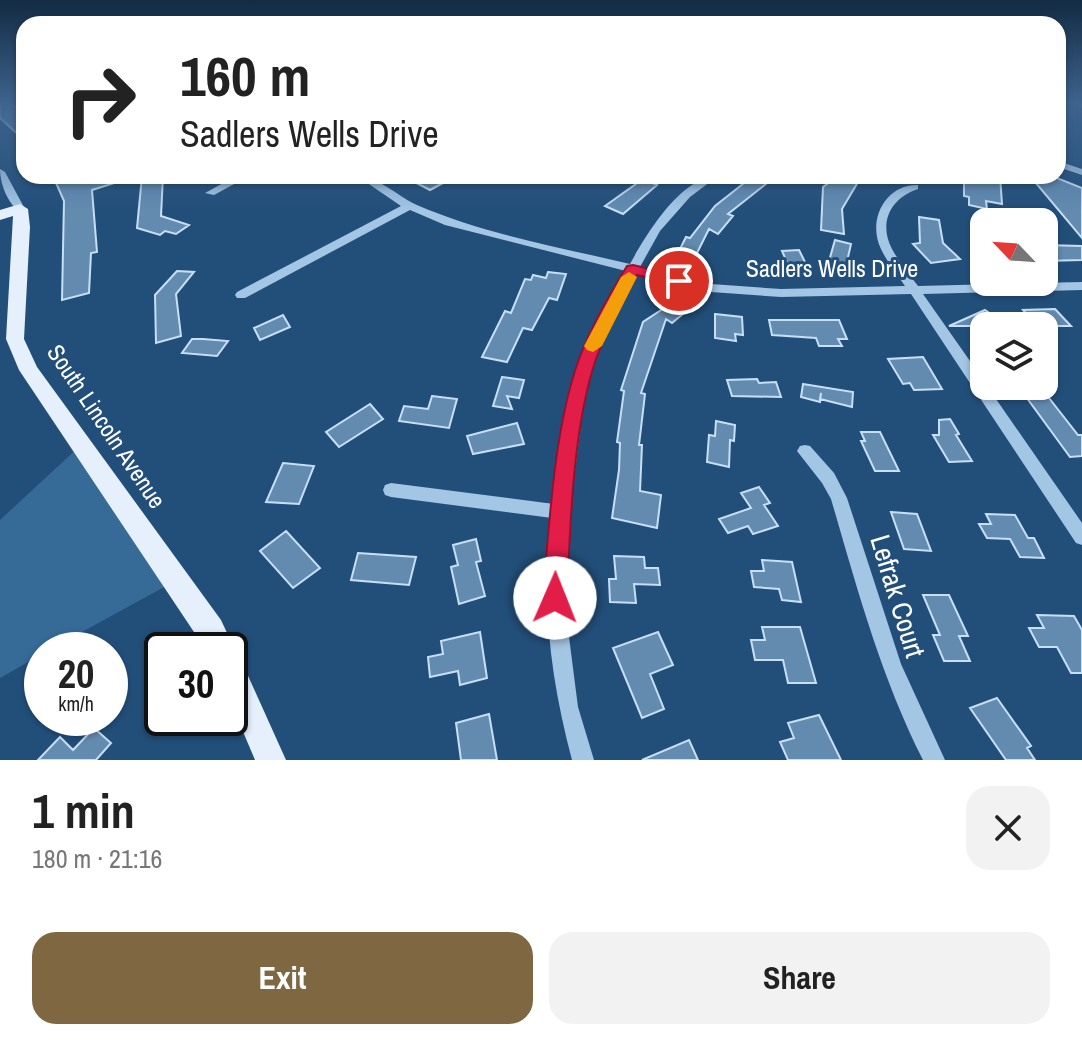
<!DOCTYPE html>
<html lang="en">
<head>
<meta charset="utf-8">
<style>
	:root { --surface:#fff; --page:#f2f2f2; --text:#222; --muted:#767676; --accent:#7f6841 }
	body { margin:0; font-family:"Archivo Narrow",sans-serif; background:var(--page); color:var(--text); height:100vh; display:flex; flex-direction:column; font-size:30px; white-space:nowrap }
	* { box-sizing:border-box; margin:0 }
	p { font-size:26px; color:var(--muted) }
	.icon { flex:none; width:44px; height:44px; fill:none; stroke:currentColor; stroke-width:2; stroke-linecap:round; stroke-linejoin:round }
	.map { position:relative; height:760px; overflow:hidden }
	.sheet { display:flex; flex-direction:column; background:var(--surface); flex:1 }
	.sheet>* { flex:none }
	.banner { position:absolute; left:16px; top:16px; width:1050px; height:168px; border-radius:24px; box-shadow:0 2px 6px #0004; background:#fff; color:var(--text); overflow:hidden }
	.needle { width:52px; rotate:295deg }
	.buttons { position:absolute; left:970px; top:208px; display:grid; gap:16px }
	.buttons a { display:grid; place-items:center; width:88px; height:88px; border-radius:16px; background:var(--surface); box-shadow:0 2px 6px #0004; font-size:40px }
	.speed { position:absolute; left:24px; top:632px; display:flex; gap:16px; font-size:40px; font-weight:700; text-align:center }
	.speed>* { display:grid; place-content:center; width:104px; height:104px; border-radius:50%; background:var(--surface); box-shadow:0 2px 6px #0004; line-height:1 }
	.speed small { font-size:20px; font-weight:400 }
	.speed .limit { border:4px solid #111; border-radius:12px; background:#fff; color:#111 }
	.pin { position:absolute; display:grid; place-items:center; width:68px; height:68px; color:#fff; margin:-34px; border:4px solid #fff; border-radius:50%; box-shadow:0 2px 8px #0007 }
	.me { position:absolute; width:88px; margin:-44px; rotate:1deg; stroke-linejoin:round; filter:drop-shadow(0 0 6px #0008) }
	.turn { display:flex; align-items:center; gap:28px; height:168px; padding:0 32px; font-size:36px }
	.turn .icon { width:104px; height:104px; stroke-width:2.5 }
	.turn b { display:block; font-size:56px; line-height:68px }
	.round { display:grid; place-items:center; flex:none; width:84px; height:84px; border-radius:24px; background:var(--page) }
	.headline { display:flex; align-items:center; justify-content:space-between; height:136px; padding:0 32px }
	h1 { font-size:48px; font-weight:700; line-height:60px }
	.primary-button { display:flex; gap:16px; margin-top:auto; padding:16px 32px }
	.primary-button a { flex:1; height:92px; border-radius:24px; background:var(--accent); color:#fff; font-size:32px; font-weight:700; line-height:92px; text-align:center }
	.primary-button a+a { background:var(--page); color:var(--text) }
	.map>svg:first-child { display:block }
	.green { fill:#366a97 }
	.building { fill:#638bb0; stroke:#c7dff4; stroke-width:2 }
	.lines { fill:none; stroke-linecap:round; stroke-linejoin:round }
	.minor { fill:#a4c6e5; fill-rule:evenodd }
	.major { fill:#e5f0fc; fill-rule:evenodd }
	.route { fill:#e11d48; stroke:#92132f; stroke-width:2 }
	.slow { fill:#f59e0b }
	.labels { text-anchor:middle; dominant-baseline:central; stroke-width:6; stroke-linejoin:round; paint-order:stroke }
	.street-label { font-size:24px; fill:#fff; stroke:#224f7a }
	.near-street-label { font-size:28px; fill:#fff; stroke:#224f7a }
</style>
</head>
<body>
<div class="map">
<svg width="1082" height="760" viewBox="0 0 1082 760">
	<rect width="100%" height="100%" fill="#224f7a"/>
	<path class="green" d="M81 445 177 580 49 650H42V654L0 678V520Z"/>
	<path class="building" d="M0 103H11L24 115V140L0 118Z
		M53 176H127V179L92 190 97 252 91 253 89 293 62 300 64 201Z
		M142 176H163L161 216 189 225 176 234 165 231 160 235 137 228Z
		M403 176H456L430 190Z
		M753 176H776L728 214 733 216 718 234 709 229 693 261 676 257 686 237 690 238 715 206Z
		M838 176 858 182 842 209 844 234 821 230 823 187Z
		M964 176H1000L1002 204 986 201 987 209 969 205V197L964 196Z
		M1030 176H1052L1082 188V238Z
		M643 179 657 185 623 214 605 206Z
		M919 217 939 220 943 243 960 259 931 263 913 244 920 243Z
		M835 240 851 244 846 266 829 261Z
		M1044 245 1082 246V260L1044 261Z
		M799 250 808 268 790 269 782 251Z
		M177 271 194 272 176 294 181 336 156 343 155 295Z
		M548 272 566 274 557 300 549 298 532 330 523 328 507 362 482 357 505 311 511 313 525 279 531 280 533 275 546 278Z
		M675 301 689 309 672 323 666 319 641 393 645 394 639 445H642L640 491 661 495 657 528 612 518 619 470 620 443 617 442 624 391 621 390 643 322Z
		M1055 309 1071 326H1036L1023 310Z
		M985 310 1009 326H949Z
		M715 314 742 317 743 335 735 334 736 341 715 338Z
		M283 315 290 327 260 340 254 328Z
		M769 320H839L847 339H838L842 346H819L816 338 772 335Z
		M192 339H203L228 341 217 356 182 353Z
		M923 357 942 389 914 390 910 383 903 384 888 359Z
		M502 377 524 380 519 398 507 396 512 409 493 406Z
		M757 379 759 383 776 382 781 397 732 396 727 380Z
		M803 384 853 392 852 407 820 399 821 393 820 402 801 397Z
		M1042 389 1078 435H1082V456L1070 457 1021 390Z
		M432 396 457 399 449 428 399 421 404 406 428 409Z
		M370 404 383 419 339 447 326 432Z
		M950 419 959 434 956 435 972 461 949 462 933 435H939V420Z
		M716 421 735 425 734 441 730 440 729 467 707 462 709 435 715 436Z
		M517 423 524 444 473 454 467 436Z
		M861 432H880L899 471H875L861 441H865Z
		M283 463 314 466 299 504 266 502Z
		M759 487 770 503 764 505 778 526 753 534 748 526 728 533 719 519 751 508 741 493Z
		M891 512 917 514 931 551 904 549Z
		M986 514 1015 515 1028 538H1034L1044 558 1020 557 1010 539 987 538 979 524H991Z
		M286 531 320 568 293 588 260 551Z
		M476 539 481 561 476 562 485 596 459 604 451 567 458 565 453 545Z
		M358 553 416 557 409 585 351 580Z
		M614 556 644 557 645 568H658L660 585 634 584 636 603 610 602 609 579H616Z
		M762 560 792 562 801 602 782 600 779 589 754 587 751 571H764Z
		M923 595H949L968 636H959L970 661H944L933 635H940Z
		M1037 615 1074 616 1082 630V673H1071L1057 647H1039L1029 628H1044Z
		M762 627H800L816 683H788L783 660H755L751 640H765Z
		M480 632 487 678 460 685 458 671 430 677 428 657 443 654 441 641Z
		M658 632 673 665 650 674 664 709 642 718 613 648Z
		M997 698 1031 746 1027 748 1035 760H1006L970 708Z
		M489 714 497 760H461L456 723Z
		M819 715 841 760H788L780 742 794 738 788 723Z
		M94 728 111 743 96 760H38L60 737 73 750Z
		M689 740 698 760H642Z"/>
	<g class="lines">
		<path class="minor" d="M1077 103H1082V107Z
			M1058 161 1082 169V175L1058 167Z
			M0 169 5 172 25 209 24 211 20 212C8 204 0 184 0 169Z
			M236 176H249L214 195 205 193Z
			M357 176C378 176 397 196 417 205 484 234 559 247 630 264 646 235 681 176 718 176L690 197 660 231 640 267 711 284 781 289 905 286C897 274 887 262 881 249 867 221 885 184 918 185V189C891 198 878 222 892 249 899 262 909 274 918 286L1082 282V290L923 294 984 381V386H987L1082 523V545L1076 543 911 294 781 297 711 292 637 273 608 324 594 360 584 399 564 559V598L578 707 594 760H572C551 681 540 600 552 518L391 497 385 495 383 490 385 485 391 483 554 504C561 456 564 404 581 358 592 327 610 299 626 271L445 225 410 210 245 298H237L235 295 237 292 401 206Z
			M805 445 810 446 834 473 847 498 901 664 945 760H923C881 677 857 588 831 499L822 483 797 451 800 446Z"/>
		<path class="major" d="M20 204 28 209 30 227 24 339 37 367 221 620 235 650 233 655 240 658 286 760H255L230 701V650H206L19 370 6 339 13 216 0 220V210Z"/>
	</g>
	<linearGradient id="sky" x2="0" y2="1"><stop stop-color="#132b43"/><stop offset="0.49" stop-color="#3e638d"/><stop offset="1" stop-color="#3e638d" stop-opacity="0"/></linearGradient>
	<rect width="1082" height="210" fill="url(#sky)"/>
	<path class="route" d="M633 265 684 277 686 281 679 286 637 275C622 303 607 329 596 359 573 426 570 526 567 598L563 607 555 610 546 607 543 598C549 526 554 427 579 359 591 327 609 295 627 266Z"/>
	<path class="slow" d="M629 272 637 277 602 346 593 352 587 350 584 346 621 277Z"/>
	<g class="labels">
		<g class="street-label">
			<text x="832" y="268">Sadlers Wells Drive</text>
			<text transform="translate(107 426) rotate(56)">South Lincoln Avenue</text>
		</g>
		<g class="near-street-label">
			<text transform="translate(898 596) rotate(73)">Lefrak Court</text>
		</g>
	</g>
</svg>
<div class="buttons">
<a><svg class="needle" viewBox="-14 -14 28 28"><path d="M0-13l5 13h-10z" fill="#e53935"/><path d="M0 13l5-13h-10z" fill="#767676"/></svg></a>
<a><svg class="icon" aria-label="layers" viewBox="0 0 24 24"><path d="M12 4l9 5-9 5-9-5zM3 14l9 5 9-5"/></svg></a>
</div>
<div class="speed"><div>20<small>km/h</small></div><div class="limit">30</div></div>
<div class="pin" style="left:679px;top:281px;background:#d93025"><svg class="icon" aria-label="arrive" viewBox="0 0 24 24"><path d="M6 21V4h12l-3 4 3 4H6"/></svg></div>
<svg class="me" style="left:555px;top:598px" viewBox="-20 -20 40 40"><circle r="19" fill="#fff"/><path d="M0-13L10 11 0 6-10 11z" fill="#e11d48"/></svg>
<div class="banner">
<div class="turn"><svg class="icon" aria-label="right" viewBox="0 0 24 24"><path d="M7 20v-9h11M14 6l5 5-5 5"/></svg><div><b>160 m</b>Sadlers Wells Drive</div></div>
</div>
</div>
<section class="sheet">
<div class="headline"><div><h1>1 min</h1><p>180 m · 21:16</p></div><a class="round"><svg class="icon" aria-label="close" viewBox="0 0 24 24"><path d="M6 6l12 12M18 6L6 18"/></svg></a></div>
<div class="primary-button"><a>Exit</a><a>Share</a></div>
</section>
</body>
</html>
